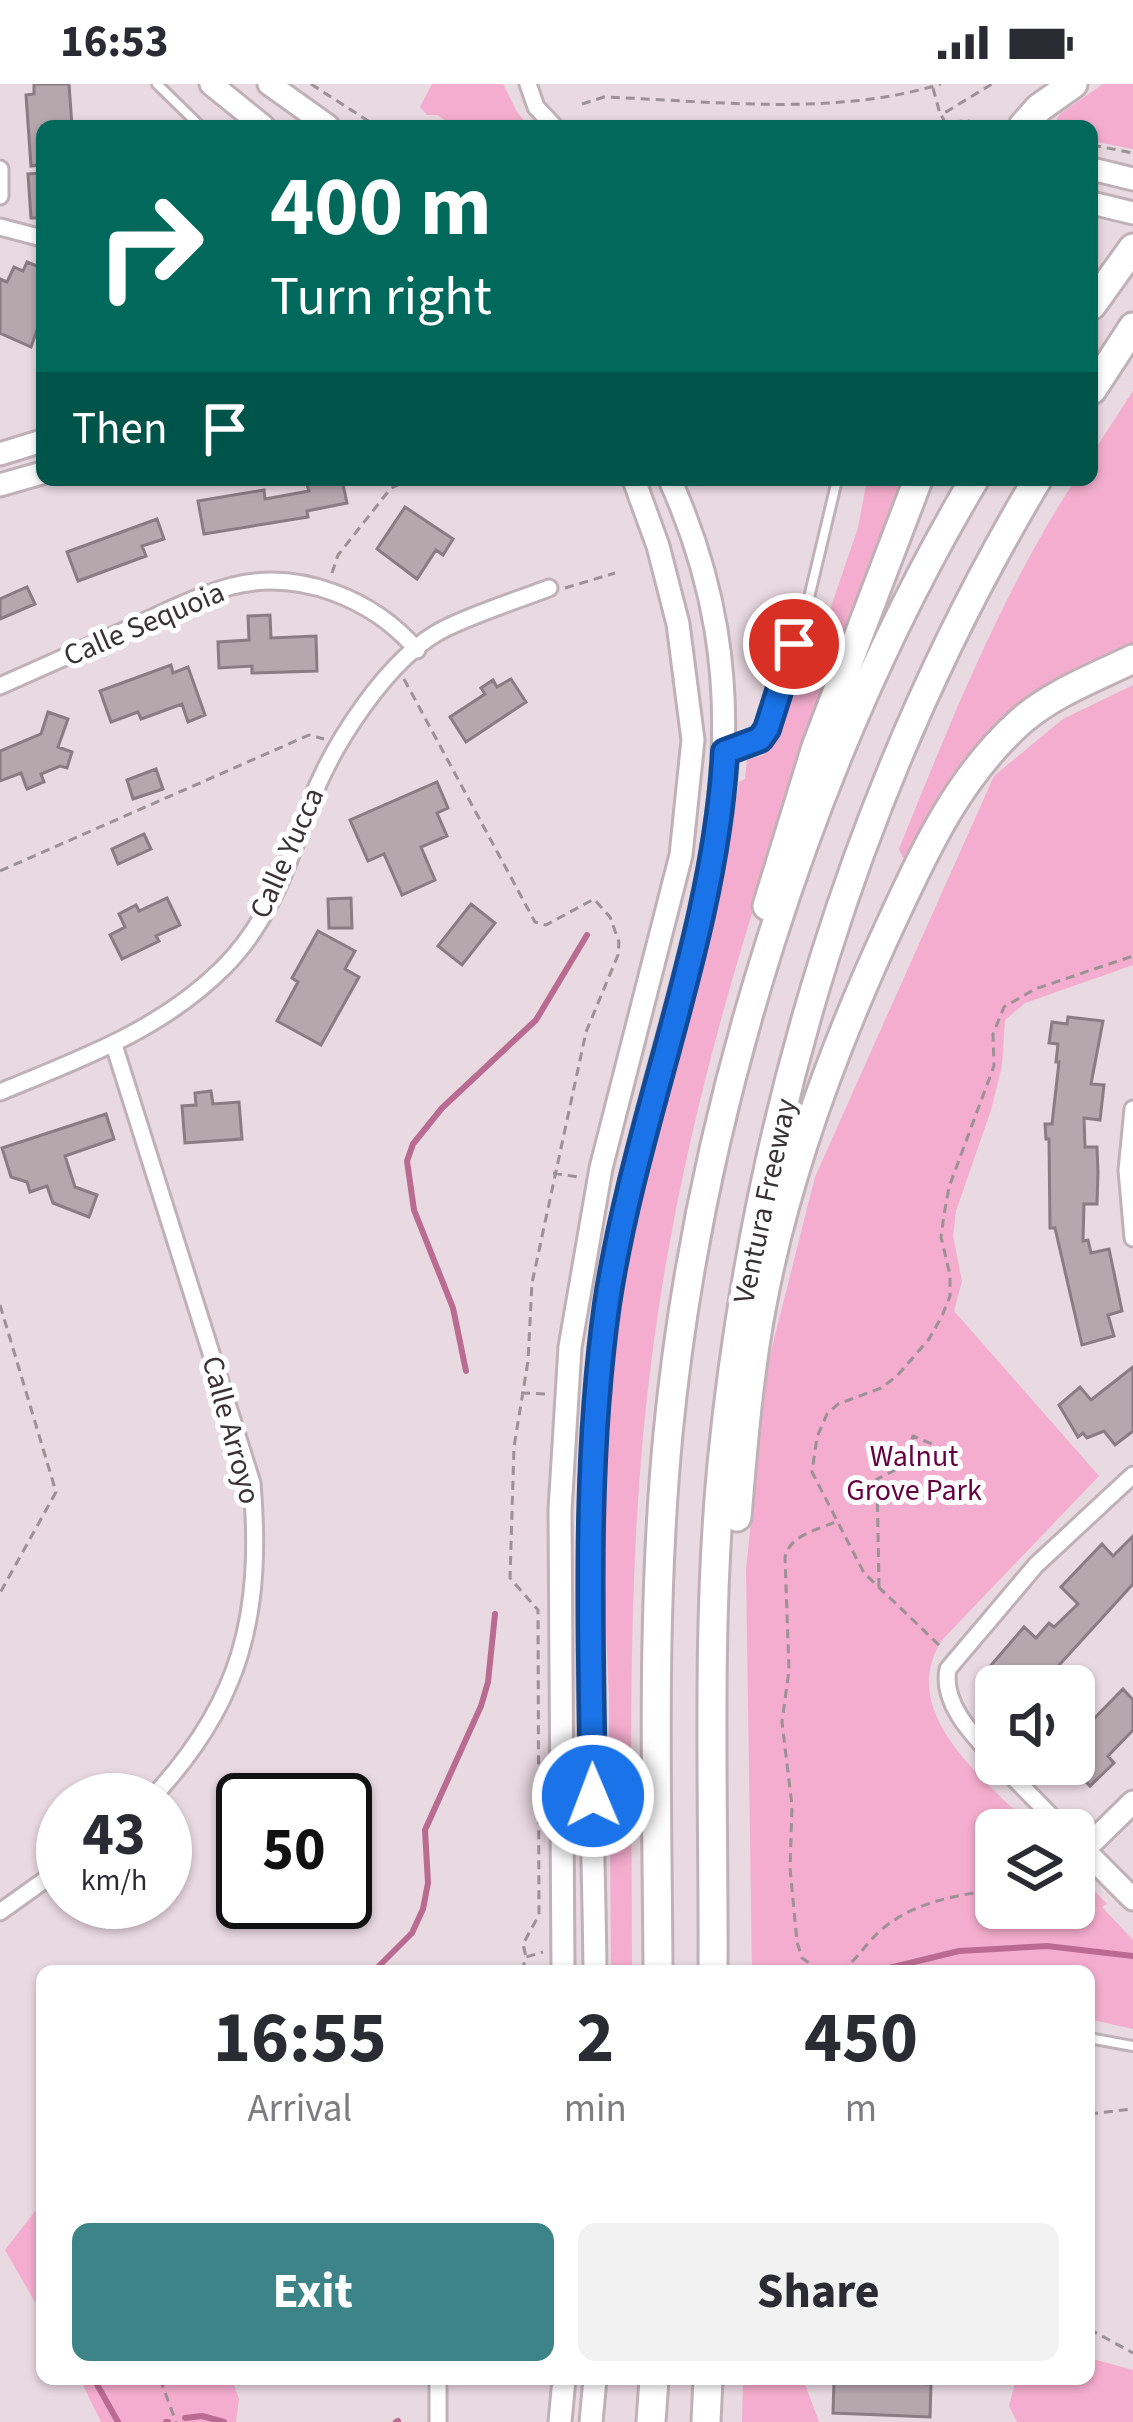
<!DOCTYPE html>
<html lang="en">
<head>
<meta charset="utf-8">
<style>
	:root { --surface:#fff; --page:#f2f2f3; --text:#2b2b33; --muted:#7c7c81; --accent:#3c8488 }
	body { margin:0; font-family:"Source Sans 3",sans-serif; background:var(--page); color:var(--text); height:100vh; display:flex; flex-direction:column; font-size:45px; white-space:nowrap }
	* { box-sizing:border-box; margin:0 }
	p { font-size:39px; color:var(--muted) }
	.icon { flex:none; width:66px; height:66px; fill:none; stroke:currentColor; stroke-width:2; stroke-linecap:round; stroke-linejoin:round }
	.map { position:relative; flex:1; overflow:hidden }
	.side { position:absolute; left:36px; top:1881px; width:1059px; height:420px; display:flex; flex-direction:column; background:var(--surface); border-radius:18px; box-shadow:0 3px 9px #0004 }
	.side>* { flex:none }
	.hud { position:absolute; left:36px; top:36px; width:1062px; height:366px; border-radius:18px; box-shadow:0 3px 9px #0004; background:#00695c; color:#fff; overflow:hidden }
	.tools { position:absolute; left:975px; top:1581px; display:grid; gap:24px }
	.tools a { display:grid; place-items:center; width:120px; height:120px; border-radius:18px; background:var(--surface); box-shadow:0 3px 9px #0004; font-size:60px }
	.speed { position:absolute; left:36px; top:1689px; display:flex; gap:24px; font-size:60px; font-weight:700; text-align:center }
	.speed>* { display:grid; place-content:center; width:156px; height:156px; border-radius:50%; background:var(--surface); box-shadow:0 3px 9px #0004; line-height:1 }
	.speed small { font-size:30px; font-weight:400 }
	.speed .limit { border:6px solid #111; border-radius:18px; background:#fff; color:#111 }
	.pin { position:absolute; display:grid; place-items:center; width:102px; height:102px; color:#fff; margin:-51px; border:6px solid #fff; border-radius:50%; box-shadow:0 3px 12px #0007 }
	.me { position:absolute; width:132px; margin:-66px; rotate:359deg; stroke-linejoin:round; filter:drop-shadow(0 0 9px #0008) }
	.turn { display:flex; align-items:center; gap:42px; height:252px; padding:0 36px; font-size:54px }
	.turn .icon { width:156px; height:156px; stroke-width:2.5 }
	.turn b { display:block; font-size:84px; line-height:102px }
	.then { display:flex; align-items:center; height:114px; padding:0 36px; background:#0003; gap:24px; font-size:45px }
	.eta { display:flex; justify-content:space-evenly; align-items:center; height:204px; text-align:center }
	.eta b { font-size:72px; font-weight:700; line-height:84px }
	.button { display:flex; gap:24px; margin-top:auto; padding:24px 36px }
	.button a { flex:1; height:138px; border-radius:18px; background:var(--accent); color:#fff; font-size:48px; font-weight:700; line-height:138px; text-align:center }
	.button a+a { background:var(--page); color:var(--text) }
	.status { display:flex; justify-content:space-between; align-items:center; height:84px; padding:0 60px; background:var(--surface); direction:ltr }
	.status svg { height:33px; fill:currentColor }
	.map>svg:first-child { display:block }
	.green { fill:#f4adce }
	.lines { fill:none; stroke-linecap:round; stroke-linejoin:round }
	.stream { stroke:#b96b91; stroke-width:6 }
	.building { fill:#b6a7ad; stroke:#8a7c82; stroke-width:3 }
	.lane-casing { stroke:#c0b1b7; stroke-width:14 }
	.street-casing { stroke:#c0b1b7; stroke-width:21 }
	.secondary-casing { stroke:#c0b1b7; stroke-width:27 }
	.highway-casing { stroke:#c0b1b7; stroke-width:33 }
	.path { stroke:#9c9195; stroke-width:3; stroke-dasharray:9 6; stroke-linecap:butt }
	.lane { stroke:#fff; stroke-width:8 }
	.street { stroke:#fff; stroke-width:15 }
	.secondary { stroke:#fff; stroke-width:21 }
	.highway { stroke:#fff; stroke-width:27 }
	.route-casing { stroke:#114b97; stroke-width:30 }
	.route { stroke:#1a73e8; stroke-width:21 }
	.labels { text-anchor:middle; dominant-baseline:central; stroke-width:10; stroke-linejoin:round; paint-order:stroke }
	.street-label { font-size:30px; fill:#383234; stroke:#fff }
	.park-label { font-size:30px; fill:#660141; stroke:#fff }
</style>
</head>
<body>
<div class="status"><b>16:53</b><svg viewBox="0 0 49 12"><path d="M0 12V9h3v3zM5 12V6h3v6zM10 12V3h3v9zM15 12V0h3v12zM26 1h20v11H26zM47 4h2v5h-2z"/></svg></div>
<div class="map">
<svg width="1133" height="2338" viewBox="0 0 1133 2338">
	<rect width="100%" height="100%" fill="#e9d9e0"/>
	<path class="green" d="M432 0H503L517 28 529 42H453L437 31H427L420 23Z
		M1103 0H1133V65L1092 57V42H1053L1060 30Z
		M1133 307V563L1001 645 965 678 909 774H903L899 765C950 639 1001 510 1075 396H1092V370Z
		M867 396H907C797 680 691 968 652 1272 625 1475 632 1682 632 1887H611L609 1613 601 1440 613 1254 633 1141 723 796 739 698 745 695 747 676 764 671 790 613 797 583 812 578 858 444Z
		M1133 601V881L1025 919 1005 936 1002 982 991 1026 956 1127 953 1152 962 1197 954 1227 1099 1392 942 1556C895 1630 986 1696 1035 1746H996V1824H1074V1786L1107 1820 1102 1823 1133 1856V1945L1089 1935V1887H752L746 1486 767 1283 815 1093 994 692 1063 635Z
		M42 2118V2230L5 2166Z
		M1089 2274 1133 2286V2338H1017L1009 2322 1016 2295H1089Z
		M80 2295H232L239 2315 236 2338H101Z
		M743 2295H803L819 2338H742Z"/>
	<g class="lines">
		<path class="stream" d="M466 1287 453 1224 414 1126 407 1077 413 1060 442 1024 536 936 587 851
			M374 1887 412 1849 423 1825 428 1799 425 1746 481 1622 488 1598 495 1530
			M877 1887 959 1867 1047 1862 1133 1872
			M42 2165V2198
			M94 2295 118 2338
			M185 2334 202 2332 224 2338
			M166 2338H168
			M396 2338 398 2337"/>
	</g>
	<path class="building" d="M34 0H69L72 42H42V81L31 82 26 11 34 10Z
		M42 89V134H31L28 90Z
		M27 178 42 184V215L38 225 42 232 31 263 0 249V195L7 198 14 183 23 187Z
		M329 396H342L347 419 307 427 308 433 204 450 198 417 264 406 265 415 309 407 307 401Z
		M405 423 453 455 443 471 436 466 417 495 377 465Z
		M157 435 164 455 142 462 146 472 78 497 67 468Z
		M27 503 35 520 0 535V515Z
		M270 531 271 554 316 552 317 587 252 589V582L219 584 218 558 249 556 248 532Z
		M171 581 173 589 188 583 205 631 188 638 182 620 141 635 138 628 111 638 100 607Z
		M511 595 526 618 466 658 450 633 485 610 481 604 493 596 497 603Z
		M48 628 68 635 58 663 72 668 67 684 60 682 41 690 44 698 27 705 21 689 0 697V667L41 650Z
		M156 685 163 705 133 715 127 696Z
		M437 698 448 724 437 729 447 752 421 763 435 796 402 811 384 770 368 777 350 736Z
		M144 750 151 765 118 780 112 765Z
		M167 814 180 841 156 852 159 857 122 875 110 851 125 843 119 830 136 821 139 827Z
		M351 814 352 844H329L328 815Z
		M471 820 495 839 462 881 438 862Z
		M318 847 355 867 345 885 359 893 321 961 277 937 298 898 292 894Z
		M1068 933 1103 937 1091 1000 1104 1001 1100 1036 1084 1034 1085 1063H1097L1098 1088 1097 1120H1084L1083 1157 1088 1156 1091 1169 1109 1165 1122 1227 1108 1231 1114 1252 1082 1261 1055 1144H1050L1049 1055H1046L1045 1040H1052L1059 978H1056L1058 960 1049 959 1052 938 1067 940Z
		M211 1007 213 1020 239 1018 242 1055 185 1059 182 1022 196 1021 195 1009Z
		M106 1030 114 1055 65 1072 75 1103 97 1111 89 1133 53 1119 47 1102 30 1108 27 1098 11 1093 2 1064Z
		M1133 1283V1347L1115 1361 1104 1347 1087 1354 1083 1349 1078 1353 1059 1321 1080 1303 1091 1316Z
		M1133 1452V1500L1040 1602H1001L985 1588 1024 1543 1036 1554 1049 1539 1054 1543 1078 1520 1061 1503 1102 1460 1113 1472Z
		M1123 1605 1133 1616V1646L1108 1672 1114 1679 1090 1702 1074 1685V1655Z
		M834 2296 931 2300 930 2333 833 2329Z"/>
	<g class="lines">
		<defs>
			<path id="lane" d="M157 0 200 42
				M726 668 760 655 768 645 808 518 837 396
				M1089 1954 1133 1962"/>
			<path id="street" d="M528 0 536 23 554 42
				M0 85V112
				M0 143 42 154
				M0 602C43 583 86 564 128 545 162 530 196 512 232 502 300 485 373 515 417 566
				M114 961 252 1399C263 1530 242 1619 150 1716
				M0 1008C80 975 161 946 223 884 268 840 288 781 309 723 330 664 388 572 446 544 479 528 515 517 549 504
				M1133 1025 1127 1086 1133 1154
				M996 1676C974 1652 941 1620 948 1585L1036 1481 1133 1391
				M1000 1680 1065 1746
				M0 1828 63 1783
				M438 2338V2295"/>
			<path id="secondary" d="M211 0 263 42
				M269 0 328 42
				M1092 85 1133 95
				M1092 119 1133 129
				M0 370 42 357
				M0 401 42 389
				M1133 1718 1084 1766 1133 1815
				M563 1887 560 1426 570 1263 601 1084 681 771 693 656 678 540 658 462 634 396
				M595 1887C593 1686 579 1481 600 1280 608 1209 620 1136 638 1066 698 828 779 638 670 396
				M560 2338 564 2295
				M591 2338 595 2295"/>
			<path id="highway" d="M1023 42 1039 24 1073 0
				M1092 221 1133 164
				M1092 306 1133 243
				M767 822 816 663 918 396
				M737 1433C743 1360 749 1286 763 1215 788 1084 837 955 893 835 927 762 960 691 1021 637 1053 609 1096 593 1133 575
				M658 1887C657 1708 651 1529 668 1350 699 1029 809 674 974 396
				M713 1887C714 1719 706 1548 722 1380 756 1035 859 694 1037 396
				M651 2338 654 2295
				M706 2338 708 2295"/>
		</defs>
		<use href="#lane" class="lane-casing"/>
		<use href="#street" class="street-casing"/>
		<use href="#secondary" class="secondary-casing"/>
		<use href="#highway" class="highway-casing"/>
		<path class="path" d="M311 0 376 42
			M933 4 940 30
			M582 20 604 13C716 17 833 33 941 0
			M975 42 969 37 945 38 941 31 992 0
			M1092 61 1133 69
			M332 489 338 471 391 404 409 396
			M565 504 615 489
			M404 595 535 838 546 841 594 815 610 833 619 858 618 871 586 948 532 1199 528 1277 514 1363 510 1494 538 1526 539 1831 523 1860 526 1873
			M0 787 309 651 324 655
			M553 1089 578 1093
			M0 1221 56 1408 0 1509
			M521 1309 546 1310
			M879 1503 877 1395 903 1382 913 1352 934 1361
			M939 1561 864 1489 812 1388 817 1353 827 1330 838 1320 881 1304 897 1292 929 1255 942 1232 950 1212V1191L941 1153 944 1131 949 1103 994 982 993 950 1004 923 1035 905 1133 872
			M522 1887 526 1873 543 1868
			M821 1887 802 1874 797 1858 790 1784 792 1722 782 1638 789 1586 785 1473C790 1451 817 1446 835 1438
			M840 1887C857 1877 865 1860 880 1847 911 1819 955 1811 996 1806
			M1089 2030 1133 2025
			M1089 2245 1133 2269
			M160 2295 176 2338"/>
		<use href="#lane" class="lane"/>
		<use href="#street" class="street"/>
		<use href="#secondary" class="secondary"/>
		<use href="#highway" class="highway"/>
	</g>
	<g class="lines">
		<defs>
			<path id="route" d="M593 1712C591 1549 584 1382 607 1220 635 1035 715 853 725 668L760 655 767 645 794 560"/>
		</defs>
		<use href="#route" class="route-casing"/>
		<use href="#route" class="route"/>
	</g>
	<g class="labels">
		<g class="street-label">
			<text transform="translate(144 540) rotate(-23)">Calle Sequoia</text>
			<text transform="translate(287 769) rotate(-66)">Calle Yucca</text>
			<text transform="translate(765 1117) rotate(-78)">Ventura Freeway</text>
			<text transform="translate(231 1346) rotate(75)">Calle Arroyo</text>
		</g>
		<g class="park-label">
			<text x="914" y="1372">Walnut<tspan x="914" dy="34">Grove Park</tspan></text>
		</g>
	</g>
</svg>
<div class="tools">
<a><svg class="icon" aria-label="sound" viewBox="0 0 24 24"><path d="M4 9h4l5-4v14l-5-4H4zM17 9q2 3 0 6"/></svg></a>
<a><svg class="icon" aria-label="layers" viewBox="0 0 24 24"><path d="M12 4l9 5-9 5-9-5zM3 14l9 5 9-5"/></svg></a>
</div>
<div class="speed"><div>43<small>km/h</small></div><div class="limit">50</div></div>
<div class="pin" style="left:794px;top:560px;background:#d93025"><svg class="icon" aria-label="arrive" viewBox="0 0 24 24"><path d="M6 21V4h12l-3 4 3 4H6"/></svg></div>
<svg class="me" style="left:593px;top:1712px" viewBox="-20 -20 40 40"><circle r="17" fill="#1a73e8" stroke="#fff" stroke-width="3"/><path d="M0-11L8 9 0 5-8 9z" fill="#fff"/></svg>
<div class="hud">
<div class="turn"><svg class="icon" aria-label="right" viewBox="0 0 24 24"><path d="M7 20v-9h11M14 6l5 5-5 5"/></svg><div><b>400 m</b>Turn right</div></div>
<div class="then">Then<svg class="icon" aria-label="arrive" viewBox="0 0 24 24"><path d="M6 21V4h12l-3 4 3 4H6"/></svg></div>
</div>
<section class="side">
<div class="eta">
<div><b>16:55</b><p>Arrival</p></div>
<div><b>2</b><p>min</p></div>
<div><b>450</b><p>m</p></div>
</div>
<div class="button"><a>Exit</a><a>Share</a></div>
</section>
</div>
</body>
</html>
